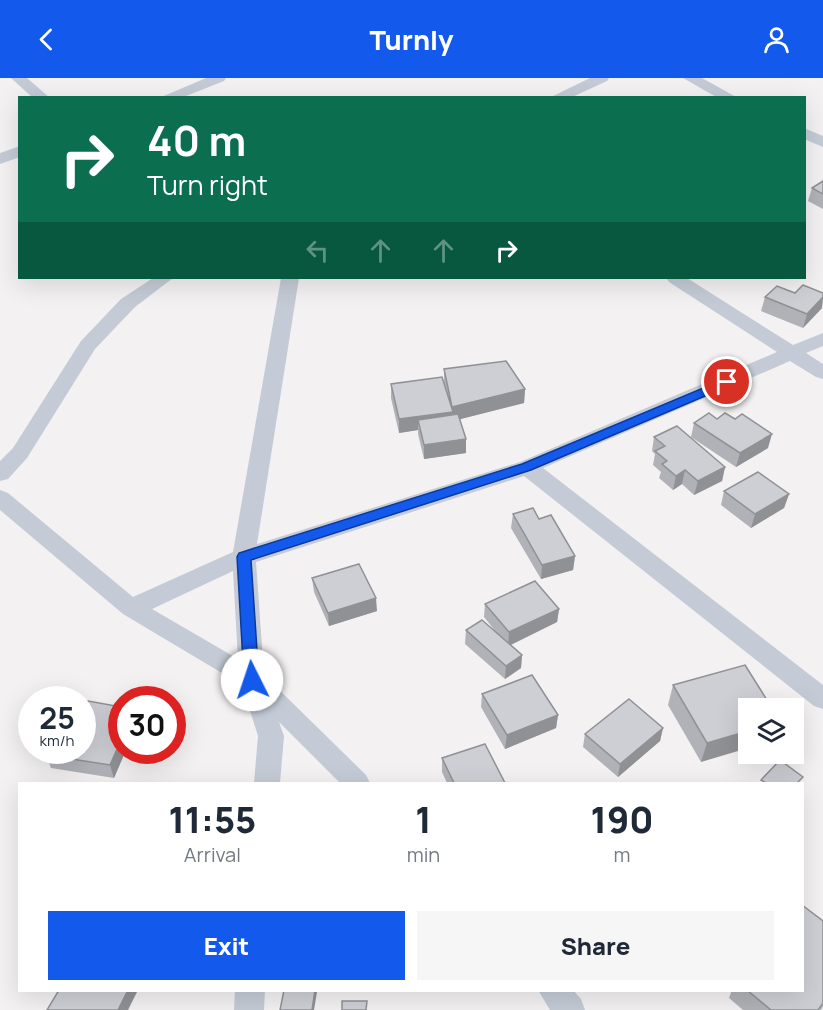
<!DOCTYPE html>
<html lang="en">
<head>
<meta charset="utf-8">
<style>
	:root { --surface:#fff; --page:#f6f6f7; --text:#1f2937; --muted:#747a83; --accent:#135aec }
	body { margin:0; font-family:Manrope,sans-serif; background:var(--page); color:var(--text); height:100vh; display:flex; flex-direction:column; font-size:22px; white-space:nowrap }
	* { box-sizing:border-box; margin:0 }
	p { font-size:20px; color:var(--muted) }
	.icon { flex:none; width:33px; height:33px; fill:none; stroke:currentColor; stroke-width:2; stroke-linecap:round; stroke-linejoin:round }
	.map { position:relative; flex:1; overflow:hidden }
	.details { position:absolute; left:18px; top:704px; width:786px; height:210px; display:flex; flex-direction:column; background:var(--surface); border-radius:0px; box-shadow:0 6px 24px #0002 }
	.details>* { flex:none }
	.hud { position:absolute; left:18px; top:18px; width:788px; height:183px; border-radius:0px; box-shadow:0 6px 24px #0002; background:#0b6e4f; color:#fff; overflow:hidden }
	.buttons { position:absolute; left:738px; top:620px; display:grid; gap:12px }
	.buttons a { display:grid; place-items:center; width:66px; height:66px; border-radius:0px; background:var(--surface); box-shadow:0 6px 24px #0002; font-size:30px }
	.speed { position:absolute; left:18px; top:608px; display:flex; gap:12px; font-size:30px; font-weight:700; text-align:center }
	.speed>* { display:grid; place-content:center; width:78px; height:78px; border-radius:50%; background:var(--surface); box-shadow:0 6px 24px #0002; line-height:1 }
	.speed small { font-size:15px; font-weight:400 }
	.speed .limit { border:9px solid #d22; background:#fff; color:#111 }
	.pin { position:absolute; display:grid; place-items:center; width:51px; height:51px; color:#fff; margin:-26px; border:3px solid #fff; border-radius:50%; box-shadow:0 2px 6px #0007 }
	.me { position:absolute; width:66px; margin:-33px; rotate:356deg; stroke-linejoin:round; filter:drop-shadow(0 0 4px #0008) }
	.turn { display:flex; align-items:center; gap:21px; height:126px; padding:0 30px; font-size:27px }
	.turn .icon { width:78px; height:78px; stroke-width:2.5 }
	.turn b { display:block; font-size:42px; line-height:51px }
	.lanes { display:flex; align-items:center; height:57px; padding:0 30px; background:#0003; justify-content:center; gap:30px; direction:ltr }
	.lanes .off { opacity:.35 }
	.eta { display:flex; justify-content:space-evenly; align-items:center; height:102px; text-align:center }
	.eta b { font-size:36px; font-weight:800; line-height:42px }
	.action { display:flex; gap:12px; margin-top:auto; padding:12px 30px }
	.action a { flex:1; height:69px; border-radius:0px; background:var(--accent); color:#fff; font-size:24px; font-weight:800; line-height:69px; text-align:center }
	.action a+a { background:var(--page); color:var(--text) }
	header { display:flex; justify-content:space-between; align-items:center; height:78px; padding:0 30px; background:var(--accent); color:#fff; font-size:27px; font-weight:800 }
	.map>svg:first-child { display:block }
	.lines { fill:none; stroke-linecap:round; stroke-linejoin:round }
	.minor { fill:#c4cbd6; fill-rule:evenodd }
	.wall { fill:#b0b2b7 }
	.shaded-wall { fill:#909195 }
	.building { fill:#cdcfd5; stroke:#909195; stroke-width:1.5 }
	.route { fill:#135aec; stroke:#0c3a99; stroke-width:1.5 }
</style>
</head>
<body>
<header><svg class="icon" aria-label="back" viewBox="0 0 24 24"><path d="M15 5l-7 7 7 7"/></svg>Turnly<svg class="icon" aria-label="person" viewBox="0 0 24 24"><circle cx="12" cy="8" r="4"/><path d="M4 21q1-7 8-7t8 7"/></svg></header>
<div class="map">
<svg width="823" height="932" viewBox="0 0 823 932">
	<rect width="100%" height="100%" fill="#f3f1f1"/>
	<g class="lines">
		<path class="minor" d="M11 0H27L50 20H33Z
			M206 0H226L224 3 181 20H159Z
			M590 0H609L607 3 570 20H549Z
			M683 0H702L738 20H718Z
			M804 50 823 58V69L804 61Z
			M20 68V79L0 86V75Z
			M153 200H173L135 229 95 271 27 380 8 401 0 403V383L13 370 81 263 121 221Z
			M281 200H299L257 466 520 384 777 274 669 204 666 200H687L793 267 823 255V268L806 275 823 286V301L816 299 790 283 543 390 823 607V631L814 628 524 398 256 484 264 597 366 697 370 705H340L279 644 284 658 280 705H254L258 658 242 607 123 536 0 432V412L8 415 133 519 233 474ZM233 493 238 581 152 531Z
			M235 912H265L264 932H234Z
			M538 912H573L581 921 585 932H550Z"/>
	</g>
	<path class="wall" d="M823 103V131L808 123 812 110Z
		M823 215 822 230 803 250 761 233 765 219Z
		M444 291 525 311 524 325 460 341 466 375 424 381 418 356V352L399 355 391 320V306L444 303Z
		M717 341 768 370 736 389 691 359 694 345Z
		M654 359 725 389 722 403 694 417 682 406 673 412 659 400 661 394 653 387 655 376 652 373Z
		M724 413 789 416 784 430 751 450 721 427Z
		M513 436 539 441 575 478 573 492 541 501 511 450Z
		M312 500 377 533 329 548 314 514Z
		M485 526 559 531 557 544 511 567 522 577 521 590 505 601 465 566 466 552 496 554 484 539Z
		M673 607 772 630 701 684 668 627Z
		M482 616 558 637 556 650 505 671 481 629Z
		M116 628 120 641 119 643 122 672H126L114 700 51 690 46 677Z
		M663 650 660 663 618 699 583 669 585 656Z
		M442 680 505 705H447L442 694Z
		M823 843V929L821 932H743L729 920 732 912H802Z"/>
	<path class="shaded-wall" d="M823 219 822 230 803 250 807 236Z
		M525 311 524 325 453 343 418 342V352L399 355V341L452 334V329Z
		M772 356 768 370 736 389 740 375Z
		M466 361V375L424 381V367Z
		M725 389 722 403 694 417 698 403Z
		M685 392 682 406 673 412 676 398Z
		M789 416 784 430 751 450 755 436Z
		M575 478 573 492 541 501 542 487Z
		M376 520 377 533 329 548 328 535Z
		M559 531 557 544 508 568 509 554Z
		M522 577 521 590 505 601 506 588Z
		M116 628 120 641 114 655 110 642Z
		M558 637 556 650 505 671 507 657Z
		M663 650 660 663 618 699 620 686Z
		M748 653V670L701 684 707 665Z
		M122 660V672H126L114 700 110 687Z
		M128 912H138L128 932H118Z
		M315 912H317V914L314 932H312Z"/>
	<path class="building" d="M823 103V116L812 110Z
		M803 207 823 215V219L807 236 765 219 777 208 795 215Z
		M506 283 525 311 452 329 444 291Z
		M442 299 453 334 399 341 391 306Z
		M709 335 717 341 725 335 735 341 742 336 772 356 740 375 694 345Z
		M458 336 466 361 424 367 418 342Z
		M677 348 725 389 698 403 685 392 676 398 662 386 667 383 655 373 665 368 654 359Z
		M758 394 789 416 755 436 724 413Z
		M533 430 539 441 551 437 575 478 542 487 513 436Z
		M359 486 376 520 328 535 312 500Z
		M535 503 559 531 509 554 485 526Z
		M482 542 522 577 506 588 466 552Z
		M745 587 772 630H748V653L707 665 673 607Z
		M532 597 558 637 507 657 482 616Z
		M629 621 663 650 620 686 585 656Z
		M88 623 116 628 110 642 122 644V660L110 687 46 677 48 672H82V636Z
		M485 666 505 705H454L442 680Z
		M780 682 803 699 797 705H766L761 702Z
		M802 827 823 843V925L818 932H771L747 912H802Z
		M59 912H128L118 932H47Z
		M284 912H315L312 932H280Z
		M342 923H367L366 932H342Z"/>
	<path class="route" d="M727 300 731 301V307L531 392 251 482 259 602 257 606H246L244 602 237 479 239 475 522 386Z"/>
</svg>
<div class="buttons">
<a><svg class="icon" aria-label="layers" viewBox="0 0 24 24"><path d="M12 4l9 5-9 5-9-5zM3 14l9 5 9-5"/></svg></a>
</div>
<div class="speed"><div>25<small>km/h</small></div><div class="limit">30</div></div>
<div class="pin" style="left:727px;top:304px;background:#d93025"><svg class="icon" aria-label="arrive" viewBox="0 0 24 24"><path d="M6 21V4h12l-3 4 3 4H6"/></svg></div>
<svg class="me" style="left:252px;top:602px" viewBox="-20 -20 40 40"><circle r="19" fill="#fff"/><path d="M0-13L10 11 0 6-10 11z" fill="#135aec"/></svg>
<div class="hud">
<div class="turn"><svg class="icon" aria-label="right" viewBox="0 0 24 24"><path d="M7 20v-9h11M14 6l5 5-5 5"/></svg><div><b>40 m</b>Turn right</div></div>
<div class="lanes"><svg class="icon off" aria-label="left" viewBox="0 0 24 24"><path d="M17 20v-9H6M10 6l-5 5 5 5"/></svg><svg class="icon off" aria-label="ahead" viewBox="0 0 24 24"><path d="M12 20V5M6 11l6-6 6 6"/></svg><svg class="icon off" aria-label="ahead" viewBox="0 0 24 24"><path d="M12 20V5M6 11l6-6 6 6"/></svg><svg class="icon" aria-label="right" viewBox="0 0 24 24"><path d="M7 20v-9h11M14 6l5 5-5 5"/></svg></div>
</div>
<section class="details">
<div class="eta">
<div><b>11:55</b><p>Arrival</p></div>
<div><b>1</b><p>min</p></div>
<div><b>190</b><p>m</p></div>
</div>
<div class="action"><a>Exit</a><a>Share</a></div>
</section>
</div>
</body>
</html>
